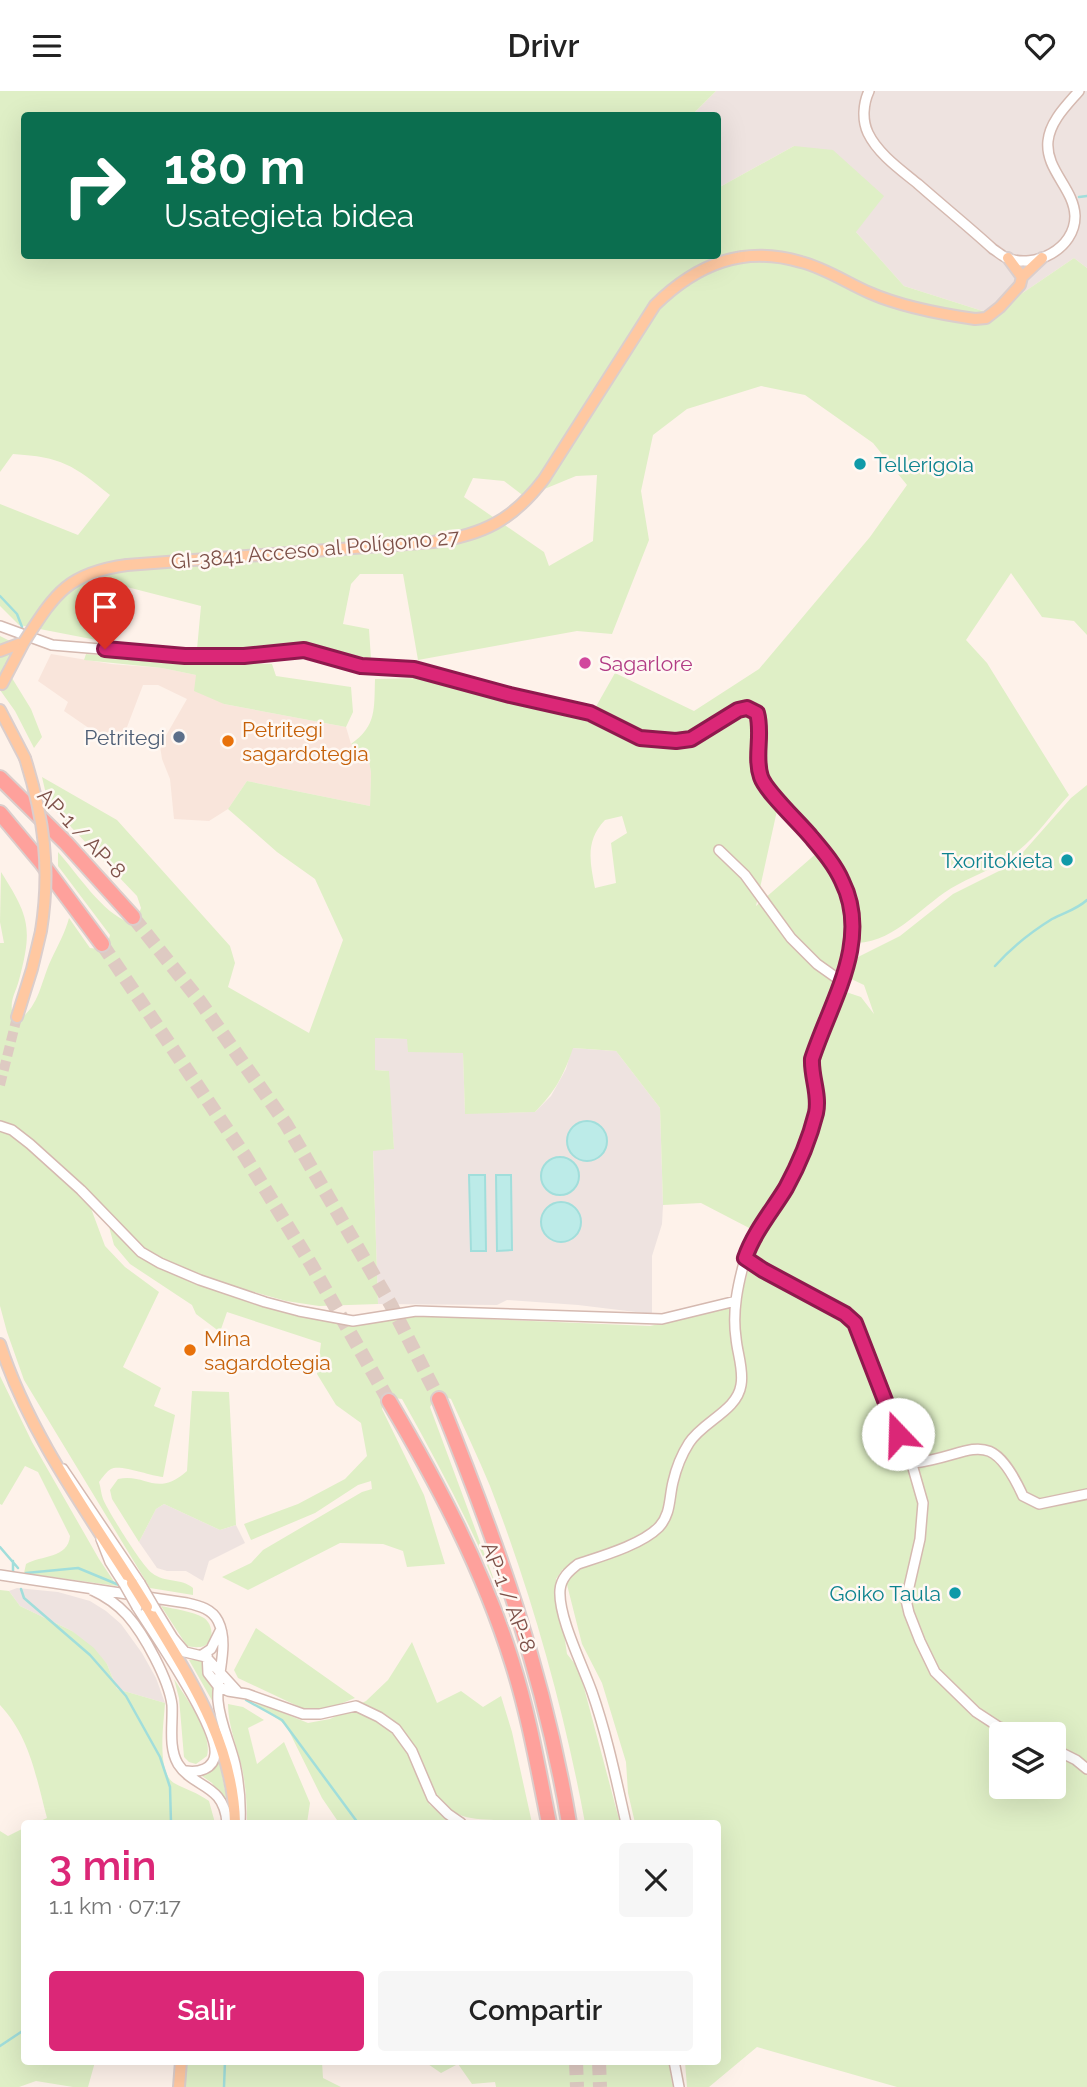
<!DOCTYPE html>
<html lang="es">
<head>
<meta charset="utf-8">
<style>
	:root { --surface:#fff; --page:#f6f6f6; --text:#222; --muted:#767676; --accent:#db2777 }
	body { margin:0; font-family:Raleway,sans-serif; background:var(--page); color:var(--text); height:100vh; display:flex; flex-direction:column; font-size:26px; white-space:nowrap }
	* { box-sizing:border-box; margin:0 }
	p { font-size:23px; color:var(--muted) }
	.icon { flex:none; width:38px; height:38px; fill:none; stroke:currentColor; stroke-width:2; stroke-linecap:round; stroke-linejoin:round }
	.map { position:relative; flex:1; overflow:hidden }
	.drawer { position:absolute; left:21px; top:1729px; width:700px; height:245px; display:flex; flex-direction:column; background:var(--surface); border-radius:7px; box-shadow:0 7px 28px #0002 }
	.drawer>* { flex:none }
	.hud { position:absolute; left:21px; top:21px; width:700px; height:147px; border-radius:7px; box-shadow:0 7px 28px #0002; background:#0b6e4f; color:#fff; overflow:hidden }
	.fabs { position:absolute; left:989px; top:1631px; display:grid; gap:14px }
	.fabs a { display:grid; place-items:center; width:77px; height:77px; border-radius:7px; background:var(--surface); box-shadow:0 7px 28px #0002; font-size:35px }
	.pin { position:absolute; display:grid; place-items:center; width:60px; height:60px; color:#fff; margin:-72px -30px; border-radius:50% 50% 50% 0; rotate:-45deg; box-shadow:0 0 7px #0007 }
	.pin .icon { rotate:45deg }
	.me { position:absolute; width:77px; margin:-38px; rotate:339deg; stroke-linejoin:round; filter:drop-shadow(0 0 5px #0008) }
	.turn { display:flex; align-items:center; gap:24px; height:147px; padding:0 28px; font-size:32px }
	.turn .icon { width:91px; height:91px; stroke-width:2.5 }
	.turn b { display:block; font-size:49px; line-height:60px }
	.round { display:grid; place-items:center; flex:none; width:74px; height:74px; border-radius:7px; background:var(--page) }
	.headline { display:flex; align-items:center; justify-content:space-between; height:119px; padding:0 28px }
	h1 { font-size:42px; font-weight:600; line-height:52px; color:var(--accent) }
	.button { display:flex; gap:14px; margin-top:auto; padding:14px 28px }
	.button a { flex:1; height:80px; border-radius:7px; background:var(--accent); color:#fff; font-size:28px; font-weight:600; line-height:80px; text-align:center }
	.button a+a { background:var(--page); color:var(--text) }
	header { display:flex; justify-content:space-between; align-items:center; height:91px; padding:0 28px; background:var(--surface); font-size:32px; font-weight:600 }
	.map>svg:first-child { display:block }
	.residential { fill:#f9e5db }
	.industrial { fill:#eee3e0 }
	.green { fill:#dfefc6; fill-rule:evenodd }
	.water { fill:#bcebe8; stroke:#a1dedb; stroke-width:2 }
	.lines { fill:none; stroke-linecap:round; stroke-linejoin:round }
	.stream { stroke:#a1dedb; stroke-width:2.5 }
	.major-tunnel { stroke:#decac2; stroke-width:10; stroke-dasharray:10 5; stroke-linecap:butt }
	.highway-tunnel { stroke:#decac2; stroke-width:14; stroke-dasharray:14 7; stroke-linecap:butt }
	.minor-casing { stroke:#d5b9b0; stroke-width:12 }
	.major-casing { stroke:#dbcecc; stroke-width:14 }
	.highway-casing { stroke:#dbcecc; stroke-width:18 }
	.minor { stroke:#fff; stroke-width:9 }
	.major { stroke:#ffc8a1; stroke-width:10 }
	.highway { stroke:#fea19c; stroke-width:14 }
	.minor-bridge-casing { stroke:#d5b9b0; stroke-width:12; stroke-linecap:butt }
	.major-bridge-casing { stroke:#dbcecc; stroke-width:14; stroke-linecap:butt }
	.minor-bridge { stroke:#fff; stroke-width:9 }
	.major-bridge { stroke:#ffc8a1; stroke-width:10 }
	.route-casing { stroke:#8e194d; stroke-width:18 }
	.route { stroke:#db2777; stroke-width:12 }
	.culture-dot { fill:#0f9aa8; stroke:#fff8f3; stroke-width:2.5 }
	.hotel-dot { fill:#d1479c; stroke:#fff8f3; stroke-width:2.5 }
	.service-dot { fill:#5c6f8a; stroke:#fff8f3; stroke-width:2.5 }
	.food-dot { fill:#e8710a; stroke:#fff8f3; stroke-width:2.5 }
	.labels { text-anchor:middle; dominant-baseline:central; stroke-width:5; stroke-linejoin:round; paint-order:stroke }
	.culture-label { font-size:21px; fill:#0d838f; stroke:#fff8f3; text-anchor:end }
	.street-label { font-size:21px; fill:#7d5149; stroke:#fff8f3 }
	.hotel-label { font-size:21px; fill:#b23c85; stroke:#fff8f3; text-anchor:start }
	.food-label { font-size:21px; fill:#c56008; stroke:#fff8f3; text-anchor:start }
	.service-label { font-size:21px; fill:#4e5e75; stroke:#fff8f3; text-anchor:end }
</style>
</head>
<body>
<header><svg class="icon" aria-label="menu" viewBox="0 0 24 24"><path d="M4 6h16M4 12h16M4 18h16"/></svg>Drivr<svg class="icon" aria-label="heart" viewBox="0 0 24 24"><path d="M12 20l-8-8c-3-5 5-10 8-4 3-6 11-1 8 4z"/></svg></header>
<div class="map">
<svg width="1087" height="1996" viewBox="0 0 1087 1996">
	<rect width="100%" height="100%" fill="#fef2ea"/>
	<path class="residential" d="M51 563 111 573 162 577 196 584 224 613 346 636 351 653 368 664 371 682 370 715 247 690 228 718 209 730 174 728 170 688 162 668 160 655 187 608 158 594H143L119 657 94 649 96 642 64 620 68 611 38 590Z"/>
	<path class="industrial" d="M716 0H1087V177L1074 167 992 223 904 195 856 141 794 55 718 97V24H692Z
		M375 947 407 948 463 962 465 1022 535 1021 551 1005 566 978 572 957 616 960 660 1017 663 1114 662 1133 652 1165V1223L578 1214 507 1209 497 1214 378 1213 373 1059 394 1058 388 980 375 979Z
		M164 1413 220 1439 236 1434 245 1452 209 1470 203 1490 186 1480H167L157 1477 139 1451 156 1418Z
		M17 1497 58 1501 90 1510 106 1520 121 1533 142 1562 156 1587 165 1612 117 1598 107 1573 72 1540 20 1515 9 1500Z"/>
	<path class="green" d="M0 0H716L692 24H24V164H718V97L794 55 833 59 884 105 856 141 904 195 992 223 1074 167 1087 177V544L1074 530 1042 526 1011 482 966 549 987 572 1069 704C1052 722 1037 745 1018 760 1000 776 978 782 957 794 923 812 898 850 857 852 857 838 859 821 855 808 842 769 810 738 784 709L778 714C797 738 820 759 835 785 866 840 834 907 812 960L810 973 813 1019 809 1033 786 1091 753 1139 701 1112 663 1114 660 1017 616 960 573 957C564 984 555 1001 535 1021L465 1023 463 962 408 961 407 948 375 947V979L389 980 394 1058 373 1060 378 1213 319 1215 286 1210 215 1190 158 1166 140 1153 83 1095 31 1050 0 1032V852H4L0 831 1 781C29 825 33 837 19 889 15 904 9 909 13 925H24C40 910 42 888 51 869 58 854 65 842 69 827L90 857 99 858 108 852 110 844 58 775V761C77 782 103 823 129 831L138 825 141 817 137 805 48 712 42 686 117 729 230 855 235 872 228 896 309 942 343 849 315 788 277 761 228 718 247 690 370 715 371 682 368 664 351 653C377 635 374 617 375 588L427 587 589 628 615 582 694 620 759 578 870 446 907 394 873 352 805 304 761 295 687 318 653 344 641 400 649 449 612 543 577 540 418 569 403 483H360L351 493 343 533 369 538 371 568 310 554 197 558 201 515 123 495 112 552 19 534 0 515V413L78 444 110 404C73 374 62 366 13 363L0 381ZM597 384 593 450 549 475 544 461 464 406 473 387 504 390 525 406 576 385ZM778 715 818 761 756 815ZM622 725 627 742 611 752 616 792 595 797C590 771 585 750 605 729Z
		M0 545 22 556 4 574 31 618 42 646 34 657 15 620 0 599Z
		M86 563 168 570 272 573 276 585 351 596 353 621 346 636 224 613 194 600 196 584 162 577 84 569Z
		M1087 694V1996H897L757 1956 709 1996H687L685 1971 718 1970V1732H635L628 1702 626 1671 602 1592 582 1553 563 1478 556 1488 567 1563 579 1578 620 1732H585C564 1618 532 1504 490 1395 478 1366 464 1337 451 1308L438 1303 430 1316 503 1513C475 1441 440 1376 402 1308L387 1306 382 1318 424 1404 445 1473 407 1476 403 1460 383 1453 340 1452 248 1499 222 1486 251 1472 263 1459 362 1401 372 1398 371 1390 358 1394 315 1422 251 1449 244 1433 298 1413 345 1388 367 1365 361 1332 336 1314 317 1283 321 1252 227 1221 220 1241 196 1223 192 1214 130 1173 114 1154 108 1132 137 1162 209 1195 287 1222 355 1235 413 1225 650 1235 739 1215 756 1149 790 1097 820 1022 815 975 820 957 843 900 861 906 874 923 864 894 849 887 856 867 900 845 953 803 1003 778 1017 768 1071 707ZM1001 1643H1054V1696H1001Z
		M0 1039 20 1049 89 1112 105 1155 125 1176 159 1201 123 1276 161 1297 154 1315 175 1324 163 1386C150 1385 120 1373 111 1378 107 1380 102 1387 99 1391 101 1397 101 1403 103 1408 108 1420 142 1475 152 1482 164 1492 182 1487 193 1497V1504L150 1497 24 1289 7 1241 0 1215Z
		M0 1285 32 1351 99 1468 117 1495 24 1482 26 1473C41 1464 68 1468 70 1445L38 1381 25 1375 2 1414 0 1413Z
		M192 1300 229 1301 236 1434 220 1439 164 1413 156 1418 139 1451 112 1408 110 1399 118 1388C147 1382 156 1407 187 1380Z
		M0 1499 9 1500 20 1515 72 1540 94 1557 107 1573 117 1598 165 1612C164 1631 156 1681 174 1692 185 1698 198 1702 209 1710L215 1732H36L47 1727C36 1686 30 1646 0 1614Z
		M161 1515C174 1518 192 1520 204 1527 213 1533 215 1550 204 1555 199 1557 192 1556 187 1555Z
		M256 1537 355 1607 325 1619H306L238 1587 234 1579Z
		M412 1551 437 1612 461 1600 483 1616 501 1605 512 1641 532 1732H509V1730C474 1727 457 1732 434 1702L429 1713 452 1732H339L322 1707 286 1634 249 1608 308 1632 330 1628 366 1610 388 1589Z
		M189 1569H202L204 1582 214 1596V1613Z
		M174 1588C186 1607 213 1642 207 1665L196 1673 189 1671 184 1666 179 1607Z
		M228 1613 243 1616 264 1629 248 1637 257 1673 284 1651 310 1712 307 1732H247C247 1714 246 1696 242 1677 237 1655 228 1635 228 1613Z
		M219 1668 227 1709 224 1710 212 1692 202 1685 213 1679Z
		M24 1737V1970L95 1971 88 1996H73L36 1990 19 1996H0V1740L8 1745Z
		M186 1970 322 1971 323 1987 341 1996H184Z
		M425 1971H669L672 1992 675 1996H496L495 1991 472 1993 458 1973 441 1982Z"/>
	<path class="water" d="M567 1050a20 20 0 1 1 40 0a20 20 0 1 1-40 0Z
		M541 1085a19 19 0 1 1 38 0a19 19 0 1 1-38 0Z
		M469 1084H485L486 1160H471Z
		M496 1084H511L512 1159 497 1160Z
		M541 1131a20 20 0 1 1 40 0a20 20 0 1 1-40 0Z"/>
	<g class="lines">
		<path class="stream" d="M1079 106 1087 105
			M0 505 17 523 22 536
			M995 875C1011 857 1031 841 1052 828 1065 821 1076 819 1087 809
			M0 1456 18 1477
			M13 1470V1481
			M26 1482 78 1477 119 1494
			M21 1498 24 1507 90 1564 126 1605 160 1666 170 1696 171 1732
			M246 1609 282 1629 358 1732
			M0 1955 24 1939
			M224 1996 225 1970"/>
		<path class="major-tunnel" d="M0 994 17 926"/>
		<path class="highway-tunnel" d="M133 826 199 909 286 1033 391 1214 439 1308
			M102 853 245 1065 312 1175 389 1310
			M576 1970 577 1996
			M599 1970 600 1996"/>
		<defs>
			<path id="minor" d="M869 0C863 13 862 29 868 42 878 63 901 79 918 93 943 115 969 136 993 158 998 161 1002 165 1007 167 1035 178 1075 158 1075 125 1074 97 1045 79 1048 50 1050 30 1067 14 1079 0
				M0 535 52 554 185 565H244L304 559 361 575 414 578 590 622 640 647 676 650 691 648 738 619 747 617 757 622C763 643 754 666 761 686 765 700 800 732 812 747 885 837 842 874 812 968 810 986 820 1003 816 1021 811 1044 797 1079 784 1099 770 1121 752 1143 745 1168 738 1193 732 1220 736 1247 737 1261 744 1279 741 1294 737 1320 703 1330 689 1352 682 1363 676 1378 673 1391 669 1407 671 1423 659 1436 641 1454 602 1465 578 1473 569 1480 561 1487 560 1499 558 1526 583 1575 592 1601 607 1644 616 1688 626 1732
				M719 759 745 784 791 847 817 873 841 890
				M0 1035 12 1039 30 1053 81 1099 141 1161 160 1172 200 1189 265 1211 299 1220 353 1230 416 1220 662 1228 736 1210
				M745 1166 763 1179 845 1223 855 1232 907 1365 914 1372
				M914 1372 913 1377 923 1412 920 1448 906 1509 909 1522 920 1550 935 1581 976 1621 999 1636 1021 1643
				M914 1372C973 1365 989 1331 1023 1405L1039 1413 1087 1403
				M63 1378 140 1492
				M101 1448 110 1471 124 1493
				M0 1484 187 1512C200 1515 212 1518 218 1530 230 1554 216 1585 218 1610 220 1632 230 1652 235 1673 239 1692 241 1713 240 1732
				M92 1499C105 1505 117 1513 127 1524 144 1543 169 1589 172 1614 173 1633 168 1656 178 1673 194 1698 224 1692 227 1732
				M137 1516C154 1543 218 1635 215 1663 214 1678 198 1682 186 1680
				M154 1516 173 1547 185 1561 206 1566 237 1600
				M207 1562 208 1582 218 1595 228 1600 247 1603 303 1623H320L356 1615 379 1626 396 1638 412 1660 432 1707 448 1723 461 1732
				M202 1564 211 1558 220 1540
				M1054 1658 1076 1669 1087 1678
				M674 1970 679 1996"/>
			<path id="major" d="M1008 167 1022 186
				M127 474 433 451C483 444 513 429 544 388L655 214C697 173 743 154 801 171 825 177 847 192 870 202 902 216 940 223 975 228L986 227 1000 216 1020 194 1022 186 1042 167
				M0 560 24 551
				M2 593 24 551
				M0 619 25 667
				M17 926 32 878 41 840
				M0 1253C28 1340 84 1417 132 1492
				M147 1516C188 1585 233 1649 235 1732
				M179 1996 181 1970"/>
			<path id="highway" d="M0 687 66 752 133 826
				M0 722 41 771 102 853
				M439 1308C496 1449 544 1582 569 1732
				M389 1310C438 1393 483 1478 512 1571 529 1624 538 1678 549 1732"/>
		</defs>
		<use href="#minor" class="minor-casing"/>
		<use href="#major" class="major-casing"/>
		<use href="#highway" class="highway-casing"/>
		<use href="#minor" class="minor"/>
		<use href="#major" class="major"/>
		<use href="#highway" class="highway"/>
		<defs>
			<path id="minor-bridge" d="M140 1492 154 1516
				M124 1493 137 1516"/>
			<path id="major-bridge" d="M24 551C55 503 67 482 127 474
				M25 667C44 727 51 777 41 840
				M132 1492 147 1516"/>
		</defs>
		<use href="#minor-bridge" class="minor-bridge-casing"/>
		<use href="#major-bridge" class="major-bridge-casing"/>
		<use href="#minor-bridge" class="minor-bridge"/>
		<use href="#major-bridge" class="major-bridge"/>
	</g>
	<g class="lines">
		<defs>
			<path id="route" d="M105 558 185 565H244L304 559 361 575 414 578 510 604 590 622 640 647 676 650 691 648 738 619 747 617 757 622C763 643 754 666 761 686 766 701 800 732 812 747 823 760 835 774 842 790 872 850 830 912 812 968 811 986 820 1004 816 1022 810 1046 798 1075 786 1097 772 1120 754 1141 745 1167L763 1179 845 1223 855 1232 898 1343"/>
		</defs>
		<use href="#route" class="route-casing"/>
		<use href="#route" class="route"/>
	</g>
	<g class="culture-dot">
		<circle cx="860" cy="373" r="7"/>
		<circle cx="1067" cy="769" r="7"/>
		<circle cx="955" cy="1502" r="7"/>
	</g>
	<circle class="hotel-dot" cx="585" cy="572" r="7"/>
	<circle class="service-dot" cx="179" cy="646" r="7"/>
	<g class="food-dot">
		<circle cx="228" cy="650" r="7"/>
		<circle cx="190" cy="1259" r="7"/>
	</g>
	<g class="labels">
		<g class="culture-label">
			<text x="874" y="373" text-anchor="start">Tellerigoia</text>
			<text x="1053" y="769">Txoritokieta</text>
			<text x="941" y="1502">Goiko Taula</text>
		</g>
		<g class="street-label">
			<text transform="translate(315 458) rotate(-5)">GI-3841 Acceso al Polígono 27</text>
			<text transform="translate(82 742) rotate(46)">AP-1 / AP-8</text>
			<text transform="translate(509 1506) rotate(69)">AP-1 / AP-8</text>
		</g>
		<g class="hotel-label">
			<text x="599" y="572">Sagarlore</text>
		</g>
		<g class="food-label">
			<text x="242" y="638">Petritegi<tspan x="242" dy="24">sagardotegia</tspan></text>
			<text x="204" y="1247">Mina<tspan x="204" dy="24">sagardotegia</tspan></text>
		</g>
		<g class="service-label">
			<text x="165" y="646">Petritegi</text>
		</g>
	</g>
</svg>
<div class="fabs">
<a><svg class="icon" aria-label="layers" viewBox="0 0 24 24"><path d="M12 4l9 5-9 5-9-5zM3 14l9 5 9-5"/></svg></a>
</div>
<div class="pin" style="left:105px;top:558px;background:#d93025"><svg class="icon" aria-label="arrive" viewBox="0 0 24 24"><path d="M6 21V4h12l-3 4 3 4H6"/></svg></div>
<svg class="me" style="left:898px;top:1343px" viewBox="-20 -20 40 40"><circle r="19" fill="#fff"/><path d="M0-13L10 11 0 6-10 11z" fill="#db2777"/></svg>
<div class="hud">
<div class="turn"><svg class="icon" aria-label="right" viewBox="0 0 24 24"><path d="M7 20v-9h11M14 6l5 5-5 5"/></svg><div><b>180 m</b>Usategieta bidea</div></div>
</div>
<section class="drawer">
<div class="headline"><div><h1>3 min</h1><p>1.1 km · 07:17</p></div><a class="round"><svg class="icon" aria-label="close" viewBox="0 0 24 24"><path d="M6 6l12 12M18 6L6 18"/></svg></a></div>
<div class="button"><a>Salir</a><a>Compartir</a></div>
</section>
</div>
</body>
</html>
